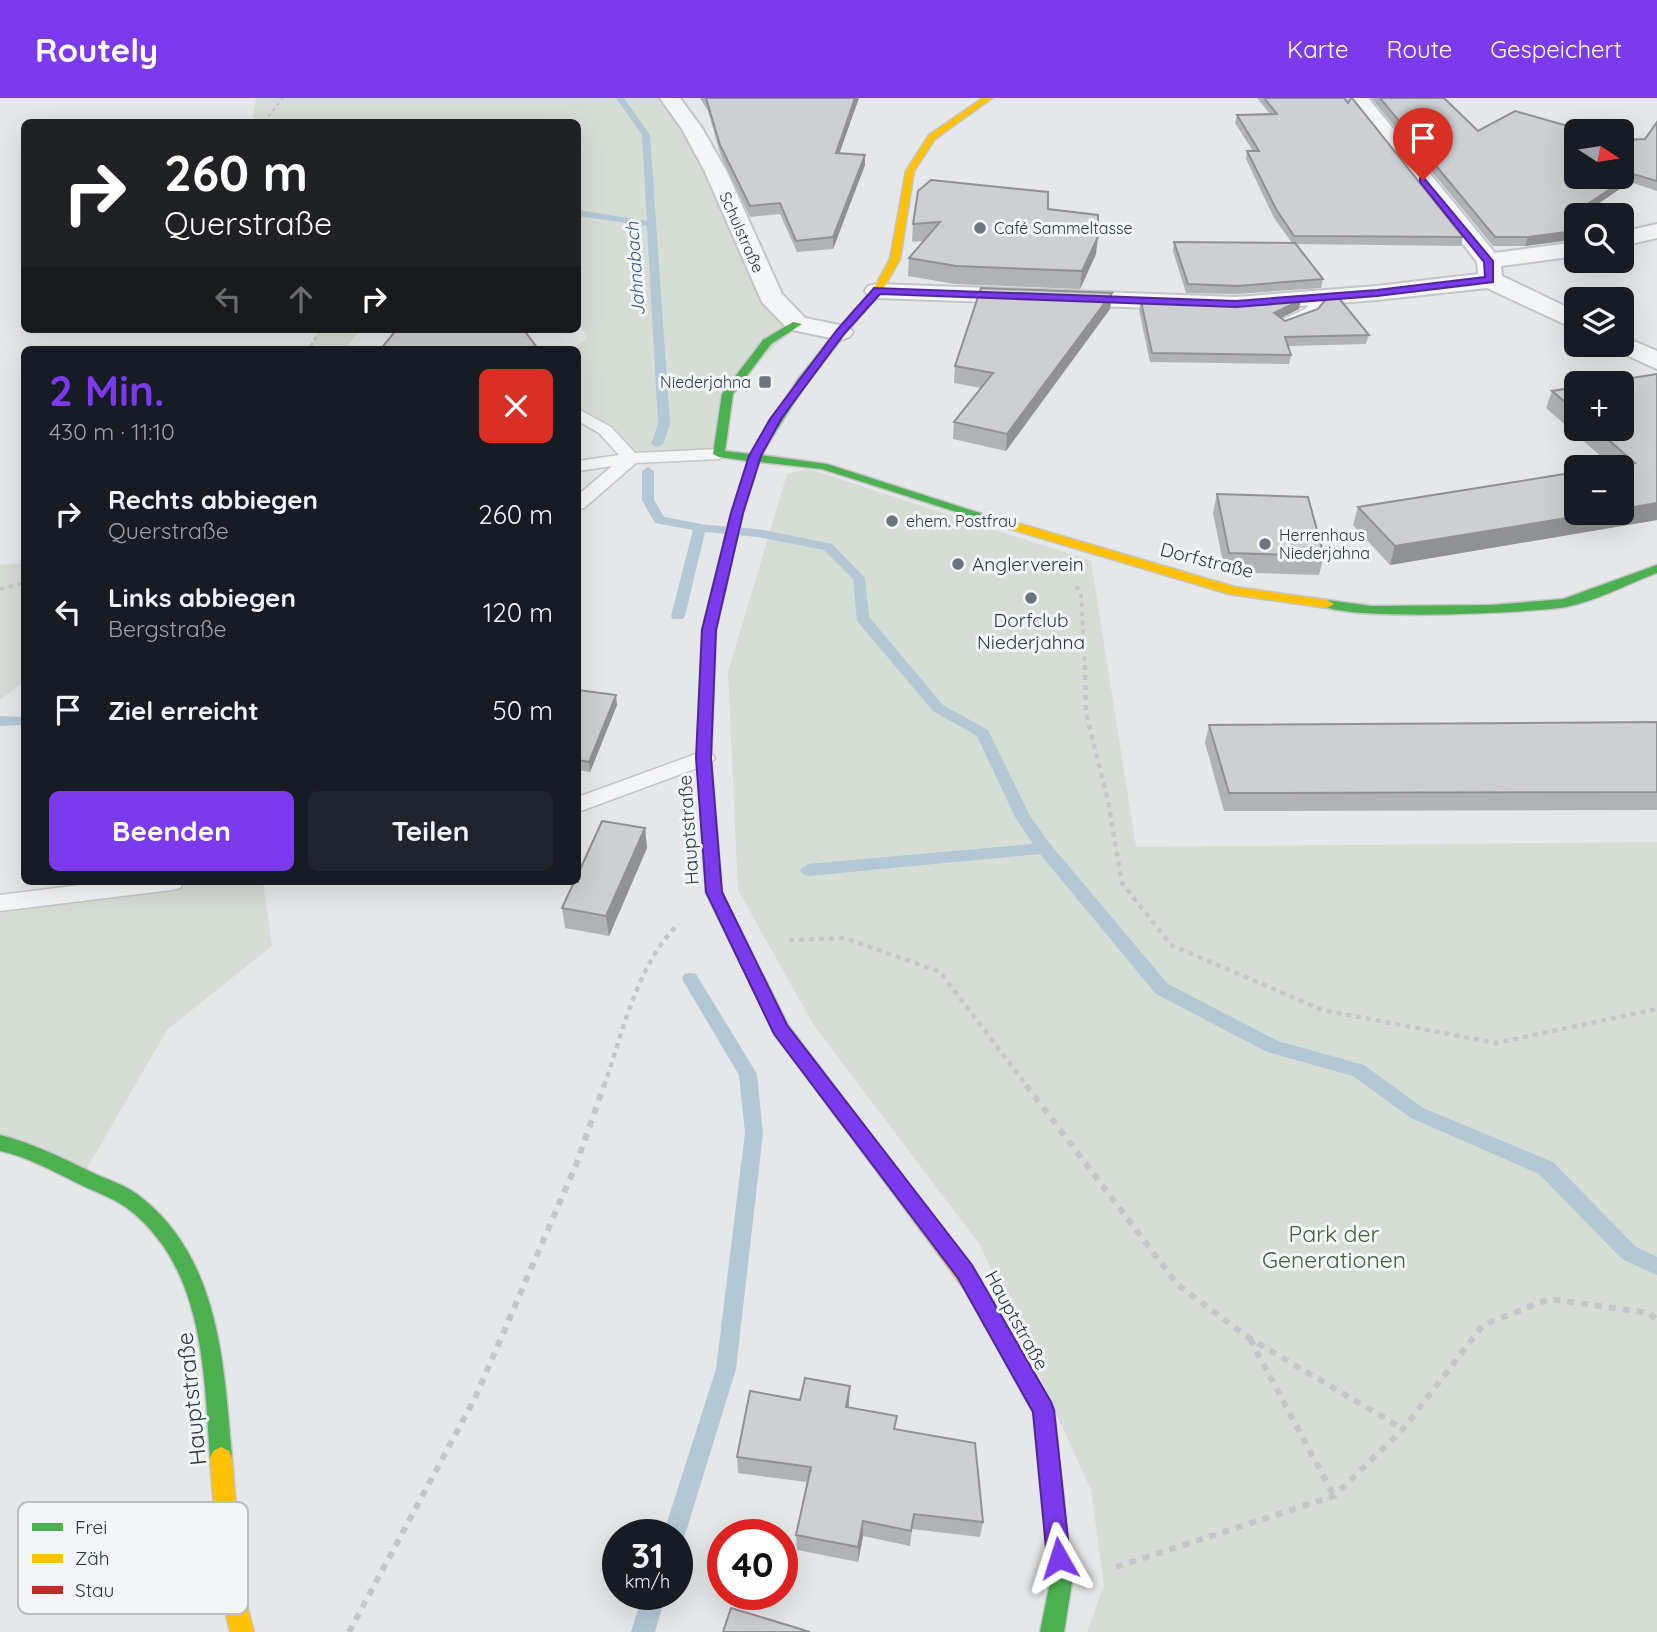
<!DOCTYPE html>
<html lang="de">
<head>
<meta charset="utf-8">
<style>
	:root { --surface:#171b24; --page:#20242c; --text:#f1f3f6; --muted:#9ea1a6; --accent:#7c3aed }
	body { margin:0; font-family:Quicksand,sans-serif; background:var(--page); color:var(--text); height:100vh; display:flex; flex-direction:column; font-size:26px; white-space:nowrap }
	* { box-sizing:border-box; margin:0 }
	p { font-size:23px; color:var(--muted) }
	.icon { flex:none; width:38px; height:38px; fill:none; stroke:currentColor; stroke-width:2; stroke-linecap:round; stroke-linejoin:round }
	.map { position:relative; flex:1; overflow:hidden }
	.panel { position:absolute; left:21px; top:248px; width:560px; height:539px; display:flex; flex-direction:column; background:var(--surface); border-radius:10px; box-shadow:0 7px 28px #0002 }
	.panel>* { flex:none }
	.guide { position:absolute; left:21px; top:21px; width:560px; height:214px; border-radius:10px; box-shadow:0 7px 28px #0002; background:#202124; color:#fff; overflow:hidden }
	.needle { width:46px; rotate:102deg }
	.buttons { position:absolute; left:1564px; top:21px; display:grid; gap:14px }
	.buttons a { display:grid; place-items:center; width:70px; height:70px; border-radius:10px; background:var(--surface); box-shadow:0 7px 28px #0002; font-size:35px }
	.speed { position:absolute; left:602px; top:1421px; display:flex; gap:14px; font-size:35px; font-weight:700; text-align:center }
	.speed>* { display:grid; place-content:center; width:91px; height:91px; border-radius:50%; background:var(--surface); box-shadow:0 7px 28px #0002; line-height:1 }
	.speed small { font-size:18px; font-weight:400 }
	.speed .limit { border:10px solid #d22; background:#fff; color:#111 }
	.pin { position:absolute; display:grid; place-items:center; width:60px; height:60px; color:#fff; margin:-72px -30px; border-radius:50% 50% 50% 0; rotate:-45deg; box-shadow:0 0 7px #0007 }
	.pin .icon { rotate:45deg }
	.me { position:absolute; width:77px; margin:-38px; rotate:354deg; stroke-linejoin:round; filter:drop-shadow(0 0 5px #0008) }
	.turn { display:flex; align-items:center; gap:24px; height:147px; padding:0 28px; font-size:32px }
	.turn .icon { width:91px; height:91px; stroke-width:2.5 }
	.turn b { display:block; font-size:49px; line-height:60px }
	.lanes { display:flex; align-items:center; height:66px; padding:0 28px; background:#0003; justify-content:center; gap:35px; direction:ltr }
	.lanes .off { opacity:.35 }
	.round { display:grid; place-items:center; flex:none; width:74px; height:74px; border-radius:10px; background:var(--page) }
	.headline { display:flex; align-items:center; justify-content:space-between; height:119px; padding:0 28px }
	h1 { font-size:42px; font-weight:700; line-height:52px; color:var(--accent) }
	.button { display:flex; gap:14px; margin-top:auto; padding:14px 28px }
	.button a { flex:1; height:80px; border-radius:10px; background:var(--accent); color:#fff; font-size:28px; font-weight:700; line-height:80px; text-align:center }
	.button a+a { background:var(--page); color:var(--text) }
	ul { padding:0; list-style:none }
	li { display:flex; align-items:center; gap:21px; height:98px; padding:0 28px }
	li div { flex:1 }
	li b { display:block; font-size:26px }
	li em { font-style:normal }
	header { display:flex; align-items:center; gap:42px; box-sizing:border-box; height:98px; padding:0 35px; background:var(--accent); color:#fff }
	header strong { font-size:33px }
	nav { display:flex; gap:38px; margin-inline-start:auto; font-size:24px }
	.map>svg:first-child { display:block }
	.green { fill:#d6ddd5 }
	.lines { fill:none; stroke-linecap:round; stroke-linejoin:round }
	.stream { fill:#b3c7d5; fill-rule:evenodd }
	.lane-casing { stroke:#c3c5c7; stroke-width:3 }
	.street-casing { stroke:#c3c5c7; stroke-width:4 }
	.fast-casing { stroke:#c3c5c7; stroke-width:3 }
	.slow-casing { stroke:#c3c5c7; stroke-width:3 }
	.jam-casing { stroke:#c3c5c7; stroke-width:3 }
	.path-far3 { stroke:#c3c7c9; stroke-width:2.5; stroke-dasharray:3.5 3.5; stroke-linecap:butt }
	.path-far2 { stroke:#c3c7c9; stroke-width:3.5; stroke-dasharray:4.5 4.5; stroke-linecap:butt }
	.path-far1 { stroke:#c3c7c9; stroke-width:4.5; stroke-dasharray:5 5; stroke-linecap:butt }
	.path { stroke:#c3c7c9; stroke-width:6; stroke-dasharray:7 7; stroke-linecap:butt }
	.lane { fill:#f4f5f6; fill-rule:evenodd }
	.street { fill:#f4f5f6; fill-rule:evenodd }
	.fast { fill:#4caf50; fill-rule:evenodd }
	.slow { fill:#ffc107; fill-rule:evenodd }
	.jam { fill:#c62828; fill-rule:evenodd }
	.wall { fill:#b0b2b5 }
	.shaded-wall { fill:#909193 }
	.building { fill:#cdcfd2; stroke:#909193; stroke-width:2 }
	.route { fill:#7c3aed; stroke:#51269a; stroke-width:2 }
	.poi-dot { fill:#6b757e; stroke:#f3f6f8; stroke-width:2.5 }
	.labels { text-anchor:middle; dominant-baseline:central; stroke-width:6; stroke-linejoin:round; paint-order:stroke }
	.far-poi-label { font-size:16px; fill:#2a3744; stroke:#f3f6f8; text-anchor:start }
	.far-street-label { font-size:16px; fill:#2a3744; stroke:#f3f6f8 }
	.far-water-label { font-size:18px; font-style:italic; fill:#335b79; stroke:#f3f6f8 }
	.street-label { font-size:19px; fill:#2a3744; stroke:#f3f6f8 }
	.poi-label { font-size:19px; fill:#2a3744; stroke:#f3f6f8; text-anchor:start }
	.near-park-label { font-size:23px; fill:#446037; stroke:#f3f6f8 }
	.near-street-label { font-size:23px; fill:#2a3744; stroke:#f3f6f8 }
	.key { fill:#f3f6f8; stroke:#b7bdc2; stroke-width:2 }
	.key-label { font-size:19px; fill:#2a3744 }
</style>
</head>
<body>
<header>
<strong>Routely</strong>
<nav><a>Karte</a><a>Route</a><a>Gespeichert</a></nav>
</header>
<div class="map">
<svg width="1657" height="1534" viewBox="0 0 1657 1534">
	<rect width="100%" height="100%" fill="#e5e7e9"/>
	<path class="green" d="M256 0H670L797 226 728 296 719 356 631 360 605 332 578 316V252H571L587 241 578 221V24H252Z
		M320 231H362L343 252H309Z
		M809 371 1091 463 1136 749 1657 744V1534H1087L1104 1488 1091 1392 980 1147 813 926 738 792 728 574 787 376Z
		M24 465V583L0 602V467Z
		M171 784H263L272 848 167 932 82 1079 0 1045V805Z"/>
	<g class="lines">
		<path class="stream" d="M616 0H624L650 37 670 326 663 346 657 349 651 346 658 326 647 128 578 118V112L647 123 642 37Z
			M648 369 654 373V402L664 419 707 427 758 431 832 446 865 480 869 519 943 607 988 632 1030 718 1050 746 1168 886 1278 943 1364 967 1423 1010 1553 1064 1636 1149 1657 1159V1177L1622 1161 1539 1076 1411 1020 1353 978 1267 954 1156 896 1040 756 808 778 802 776 800 772 808 766 1033 746 1015 719 977 638 933 613 857 523 853 481 824 452 758 439 705 434 685 518 683 521H673L671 518 693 432 655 425 642 402V373Z
			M0 618 24 619V627L0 628Z
			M690 875 696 876 757 976 763 1035 736 1271 685 1437 682 1445 677 1447V1437H663L716 1271 745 1035 739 977 682 881 684 876Z
			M643 1496H666L655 1534H631Z"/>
		<defs>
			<path id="lane" d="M1323 195 1330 199 1315 217 1282 229 1275 225 1305 211 1318 196Z
				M578 311 611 329 635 355 719 351 727 356 719 361 636 365 584 410 578 411V397L612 368 578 373V363L619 357 599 335 578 323Z
				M704 653 711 655 715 660 711 665 578 714V699Z
				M104 784H183L180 790 172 792 0 813V797Z"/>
			<path id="street" d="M660 0H680L702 30 727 74 782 196 805 220 849 229 853 234 849 239 840 242 788 231 762 204 705 74 682 31Z
				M1348 0H1368L1495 155 1577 144V158L1501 168 1502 178 1577 214V232L1487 190 1377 202 1236 213 877 200 868 198 865 193 868 188 877 186 1236 199 1377 188 1478 176 1477 164Z
				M1657 126V140L1622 148V134Z
				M1622 238 1657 253V271L1613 251 1610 247H1622Z"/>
			<path id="fast" d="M859 210 864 213 807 284 761 357 827 366 1017 427 1011 431 1007 430 822 371 759 364 743 415 716 532 711 660 722 795 766 884 764 889H752L750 884 706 795 697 660 702 532 731 415 748 363 719 359 713 356 722 296 763 242 793 224 802 226 771 246 733 296 725 353 750 356 798 281 855 211Z
				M1657 467V475C1628 486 1596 503 1566 509 1531 515 1342 524 1320 506L1327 502 1371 508 1492 507 1563 501Z
				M0 1037C32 1045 60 1059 89 1073 107 1082 127 1087 142 1100 220 1162 224 1268 232 1360L229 1367 221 1371 213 1367 210 1360C204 1273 204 1168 127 1110 112 1099 95 1094 79 1086 53 1073 28 1059 0 1053Z
				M1053 1394 1061 1397 1064 1405 1072 1484 1064 1534H1040L1050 1484 1042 1405 1045 1397Z"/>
			<path id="slow" d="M983 0H992L935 41 914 73 900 161 882 193 863 215H855L854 213 873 192 890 161 906 73 929 37Z
				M1011 423 1235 489 1327 502 1334 506 1327 510 1229 496 1007 430 1005 427Z
				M758 878 764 879 788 927 979 1180 982 1186 979 1192 972 1195 965 1192 775 936 750 884 752 879Z
				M221 1349 229 1353 232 1360 243 1493 254 1534H230L221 1493 210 1360 213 1353Z"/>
			<path id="jam" d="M972 1177 979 1180 1054 1312 1064 1405 1061 1413 1053 1416 1045 1413 1042 1405 1033 1314 962 1186 965 1180Z"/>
		</defs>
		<use href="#lane" class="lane-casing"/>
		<use href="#street" class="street-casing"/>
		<use href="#fast" class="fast-casing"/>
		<use href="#slow" class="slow-casing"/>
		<use href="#jam" class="jam-casing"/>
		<path class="path-far3" d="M264 24 283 0
			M311 248 320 231"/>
		<path class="path-far2" d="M309 252 312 246
			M1076 488 1081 496 1085 569
			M0 491 24 485"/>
		<path class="path-far1" d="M1085 567 1086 615 1108 703 1122 785 1171 847 1322 912 1496 945 1657 911
			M789 842 845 840 940 874 1027 988
			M604 988C622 937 638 863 679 826"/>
		<path class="path" d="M1026 987 1178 1187 1249 1240 1403 1331
			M1250 1241 1334 1398
			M1116 1469 1334 1398 1403 1331 1483 1227 1549 1201 1649 1215 1657 1222
			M349 1534 475 1300 576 1067 604 987"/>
		<use href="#lane" class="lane"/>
		<use href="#street" class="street"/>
		<use href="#fast" class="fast"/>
		<use href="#slow" class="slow"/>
		<use href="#jam" class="jam"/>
	</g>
	<path class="wall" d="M700 0H859L839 55 865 67 833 151 797 154 780 116 750 119 721 58 708 13Z
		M1257 0H1344L1463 139 1461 148 1296 146 1323 181 1321 190 1236 196 1186 195 1173 153 1174 144 1292 145 1274 120 1246 61 1247 53H1253L1235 25 1237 17 1270 16Z
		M1371 0H1444L1478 33 1577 79 1645 41 1657 24V93L1630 84 1569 126 1574 133 1571 142 1525 148H1493Z
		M1048 111 1096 156 1080 191 955 186 908 178 909 160 924 143 912 144 913 126Z
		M1112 195 1110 211 1006 353 953 341 954 324 981 290 954 285 955 268Z
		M1141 203 1299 211 1281 220 1285 223 1369 237 1366 246 1288 248 1291 257 1289 266 1150 264 1139 212Z
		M1657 276V422L1390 467 1353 427 1358 409 1612 368 1546 310 1552 293 1577 289V331H1622Z
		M1217 396 1324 458 1319 477 1225 474 1213 415Z
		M578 592 617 607 590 674 578 672Z
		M1657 624V712L1224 713 1205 645 1209 627Z
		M645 730 647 750 609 838 565 830 562 810Z
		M800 1302 849 1304V1309L896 1331 983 1424 980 1439 912 1431 910 1448 863 1438 858 1464 797 1452 796 1437 807 1384 738 1375 737 1359Z"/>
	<path class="shaded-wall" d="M855 0H859L836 65V55Z
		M865 57V67L833 151V139Z
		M1633 76 1630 84 1581 117H1577V120L1562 130 1565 121Z
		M1574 133 1571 142 1525 148 1528 139Z
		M1098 139 1096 156 1080 191 1082 173Z
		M1112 195 1110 211 1006 353 1007 336Z
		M1301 202 1299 211 1273 224 1274 215Z
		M536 248 537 252H516Z
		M1657 405V422L1390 467 1395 448 1598 415H1622V411Z
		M616 597 617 607 590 674 589 664Z
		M645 730 647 750 609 838 606 818Z
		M850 1288 849 1304 846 1325V1309Z
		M863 1423V1438L858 1464V1449Z"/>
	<path class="building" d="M706 0H855L836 55 865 57 833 139 796 143 780 105 750 108 720 47Z
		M1264 0H1344L1348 5 1351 0H1352L1463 139 1294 138 1276 111 1247 53H1259L1237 17 1277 16Z
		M1380 0H1444L1478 33 1515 13 1585 33H1577V79H1622V42L1645 41 1657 24V83L1633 76 1565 121 1574 133 1528 139H1495Z
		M931 82 1048 94V111L1098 117V139L1082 173 956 168 909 160 940 124 913 126 918 93Z
		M1174 144 1295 145 1323 181 1238 188 1188 186Z
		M981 190 1112 195 1007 336 954 324 993 275 955 268Z
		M1338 199 1369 237 1285 239 1291 257 1152 255 1141 203 1238 207 1301 202 1274 215 1285 223 1318 211 1327 200Z
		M397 231H523L536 248 516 252H380Z
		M1657 276V405L1622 411V369H1606L1635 365 1596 331H1622V285H1600Z
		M1577 289V314L1552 293Z
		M1577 374V415H1598L1395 448 1358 409Z
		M1217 396 1308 399 1324 458 1229 455Z
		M578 592 616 597 589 664 578 662Z
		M1657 624V694L1229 695 1209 627Z
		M602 723 645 730 606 818 562 810 574 784H578V776Z
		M805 1280 850 1288 846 1309 897 1318 894 1331 975 1345 983 1424 914 1416 911 1433 863 1423 858 1449 796 1437 811 1369 737 1359 750 1293 800 1302Z
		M731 1510 810 1534H723Z"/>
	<path class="route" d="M1423 79 1493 163V184L1377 198 1236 209 880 196 844 236 781 321 761 358 743 415 716 532 711 660 722 794 787 927 972 1167 1051 1304 1054 1312 1070 1460 1067 1468 1059 1471 1051 1468 1047 1460 1033 1314 958 1180 774 936 706 794 696 660 702 532 731 415 749 358 770 321 837 232 874 190 1236 203 1377 192 1485 179 1484 164 1420 84V80Z"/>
	<g class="poi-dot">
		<circle cx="980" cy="130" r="7"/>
		<rect x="758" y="277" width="14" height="14" rx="3.5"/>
		<circle cx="892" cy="423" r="7"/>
		<circle cx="1265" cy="446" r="7"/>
		<circle cx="958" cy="466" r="7"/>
		<circle cx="1031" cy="500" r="7"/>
	</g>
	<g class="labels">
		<g class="far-poi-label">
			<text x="994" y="130">Café Sammeltasse</text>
			<text x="751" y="284" text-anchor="end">Niederjahna</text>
			<text x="906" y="423">ehem. Postfrau</text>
			<text x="1279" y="437">Herrenhaus<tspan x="1279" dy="18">Niederjahna</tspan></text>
		</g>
		<g class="far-street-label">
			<text transform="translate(742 134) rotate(66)">Schulstraße</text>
		</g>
		<g class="far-water-label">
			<text transform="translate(635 171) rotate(-94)">Jahnabach</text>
		</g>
		<g class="street-label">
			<text transform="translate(1207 462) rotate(14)">Dorfstraße</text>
			<text transform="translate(688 732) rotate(-94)">Hauptstraße</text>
			<text transform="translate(1017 1222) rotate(61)">Hauptstraße</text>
		</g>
		<g class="poi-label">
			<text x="972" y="466">Anglerverein</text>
			<text x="1031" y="522" text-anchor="middle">Dorfclub<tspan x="1031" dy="22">Niederjahna</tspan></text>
		</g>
		<g class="near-park-label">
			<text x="1334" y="1135">Park der<tspan x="1334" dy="26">Generationen</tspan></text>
		</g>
		<g class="near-street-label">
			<text transform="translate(191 1301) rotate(-96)">Hauptstraße</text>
		</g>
	</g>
	<rect x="18" y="1404" width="230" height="112" rx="10" class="key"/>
	<rect x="32" y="1425" width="31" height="8" fill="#4caf50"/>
	<rect x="32" y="1456" width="31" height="9" fill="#ffc107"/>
	<rect x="32" y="1488" width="31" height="8" fill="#c62828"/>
	<g class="key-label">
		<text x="75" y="1436">Frei</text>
		<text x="75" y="1467">Zäh</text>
		<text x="75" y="1499">Stau</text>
	</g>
</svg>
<div class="buttons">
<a><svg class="needle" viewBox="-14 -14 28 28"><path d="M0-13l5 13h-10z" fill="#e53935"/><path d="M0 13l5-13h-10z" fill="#9ea1a6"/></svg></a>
<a><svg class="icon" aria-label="search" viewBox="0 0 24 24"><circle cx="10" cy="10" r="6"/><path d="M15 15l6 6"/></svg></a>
<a><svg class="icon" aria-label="layers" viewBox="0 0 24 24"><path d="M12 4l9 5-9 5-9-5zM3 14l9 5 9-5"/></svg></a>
<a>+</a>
<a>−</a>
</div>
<div class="speed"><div>31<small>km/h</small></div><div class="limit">40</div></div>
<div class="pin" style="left:1423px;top:82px;background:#d93025"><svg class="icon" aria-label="arrive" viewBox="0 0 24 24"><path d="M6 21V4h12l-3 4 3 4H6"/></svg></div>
<svg class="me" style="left:1059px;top:1460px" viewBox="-20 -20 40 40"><path d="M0-17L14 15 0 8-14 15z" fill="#7c3aed" stroke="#fff" stroke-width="4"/></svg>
<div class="guide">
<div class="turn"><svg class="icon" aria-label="right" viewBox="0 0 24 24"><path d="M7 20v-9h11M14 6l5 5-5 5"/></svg><div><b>260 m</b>Querstraße</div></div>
<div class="lanes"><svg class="icon off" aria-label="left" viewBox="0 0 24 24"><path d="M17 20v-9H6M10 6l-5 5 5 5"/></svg><svg class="icon off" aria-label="ahead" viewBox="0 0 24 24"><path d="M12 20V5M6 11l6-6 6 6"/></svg><svg class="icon" aria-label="right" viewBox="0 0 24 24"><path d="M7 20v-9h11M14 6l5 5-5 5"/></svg></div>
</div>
<section class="panel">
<div class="headline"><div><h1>2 Min.</h1><p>430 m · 11:10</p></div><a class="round" style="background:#d93025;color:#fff"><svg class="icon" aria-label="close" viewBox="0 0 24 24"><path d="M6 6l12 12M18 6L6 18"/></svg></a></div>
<ul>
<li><svg class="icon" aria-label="right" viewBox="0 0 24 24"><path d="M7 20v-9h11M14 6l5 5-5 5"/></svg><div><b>Rechts abbiegen</b><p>Querstraße</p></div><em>260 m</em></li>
<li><svg class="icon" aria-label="left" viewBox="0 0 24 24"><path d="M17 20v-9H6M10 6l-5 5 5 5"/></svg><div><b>Links abbiegen</b><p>Bergstraße</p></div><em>120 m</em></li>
<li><svg class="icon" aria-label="arrive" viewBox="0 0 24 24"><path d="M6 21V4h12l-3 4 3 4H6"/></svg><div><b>Ziel erreicht</b></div><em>50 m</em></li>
</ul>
<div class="button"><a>Beenden</a><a>Teilen</a></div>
</section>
</div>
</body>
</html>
